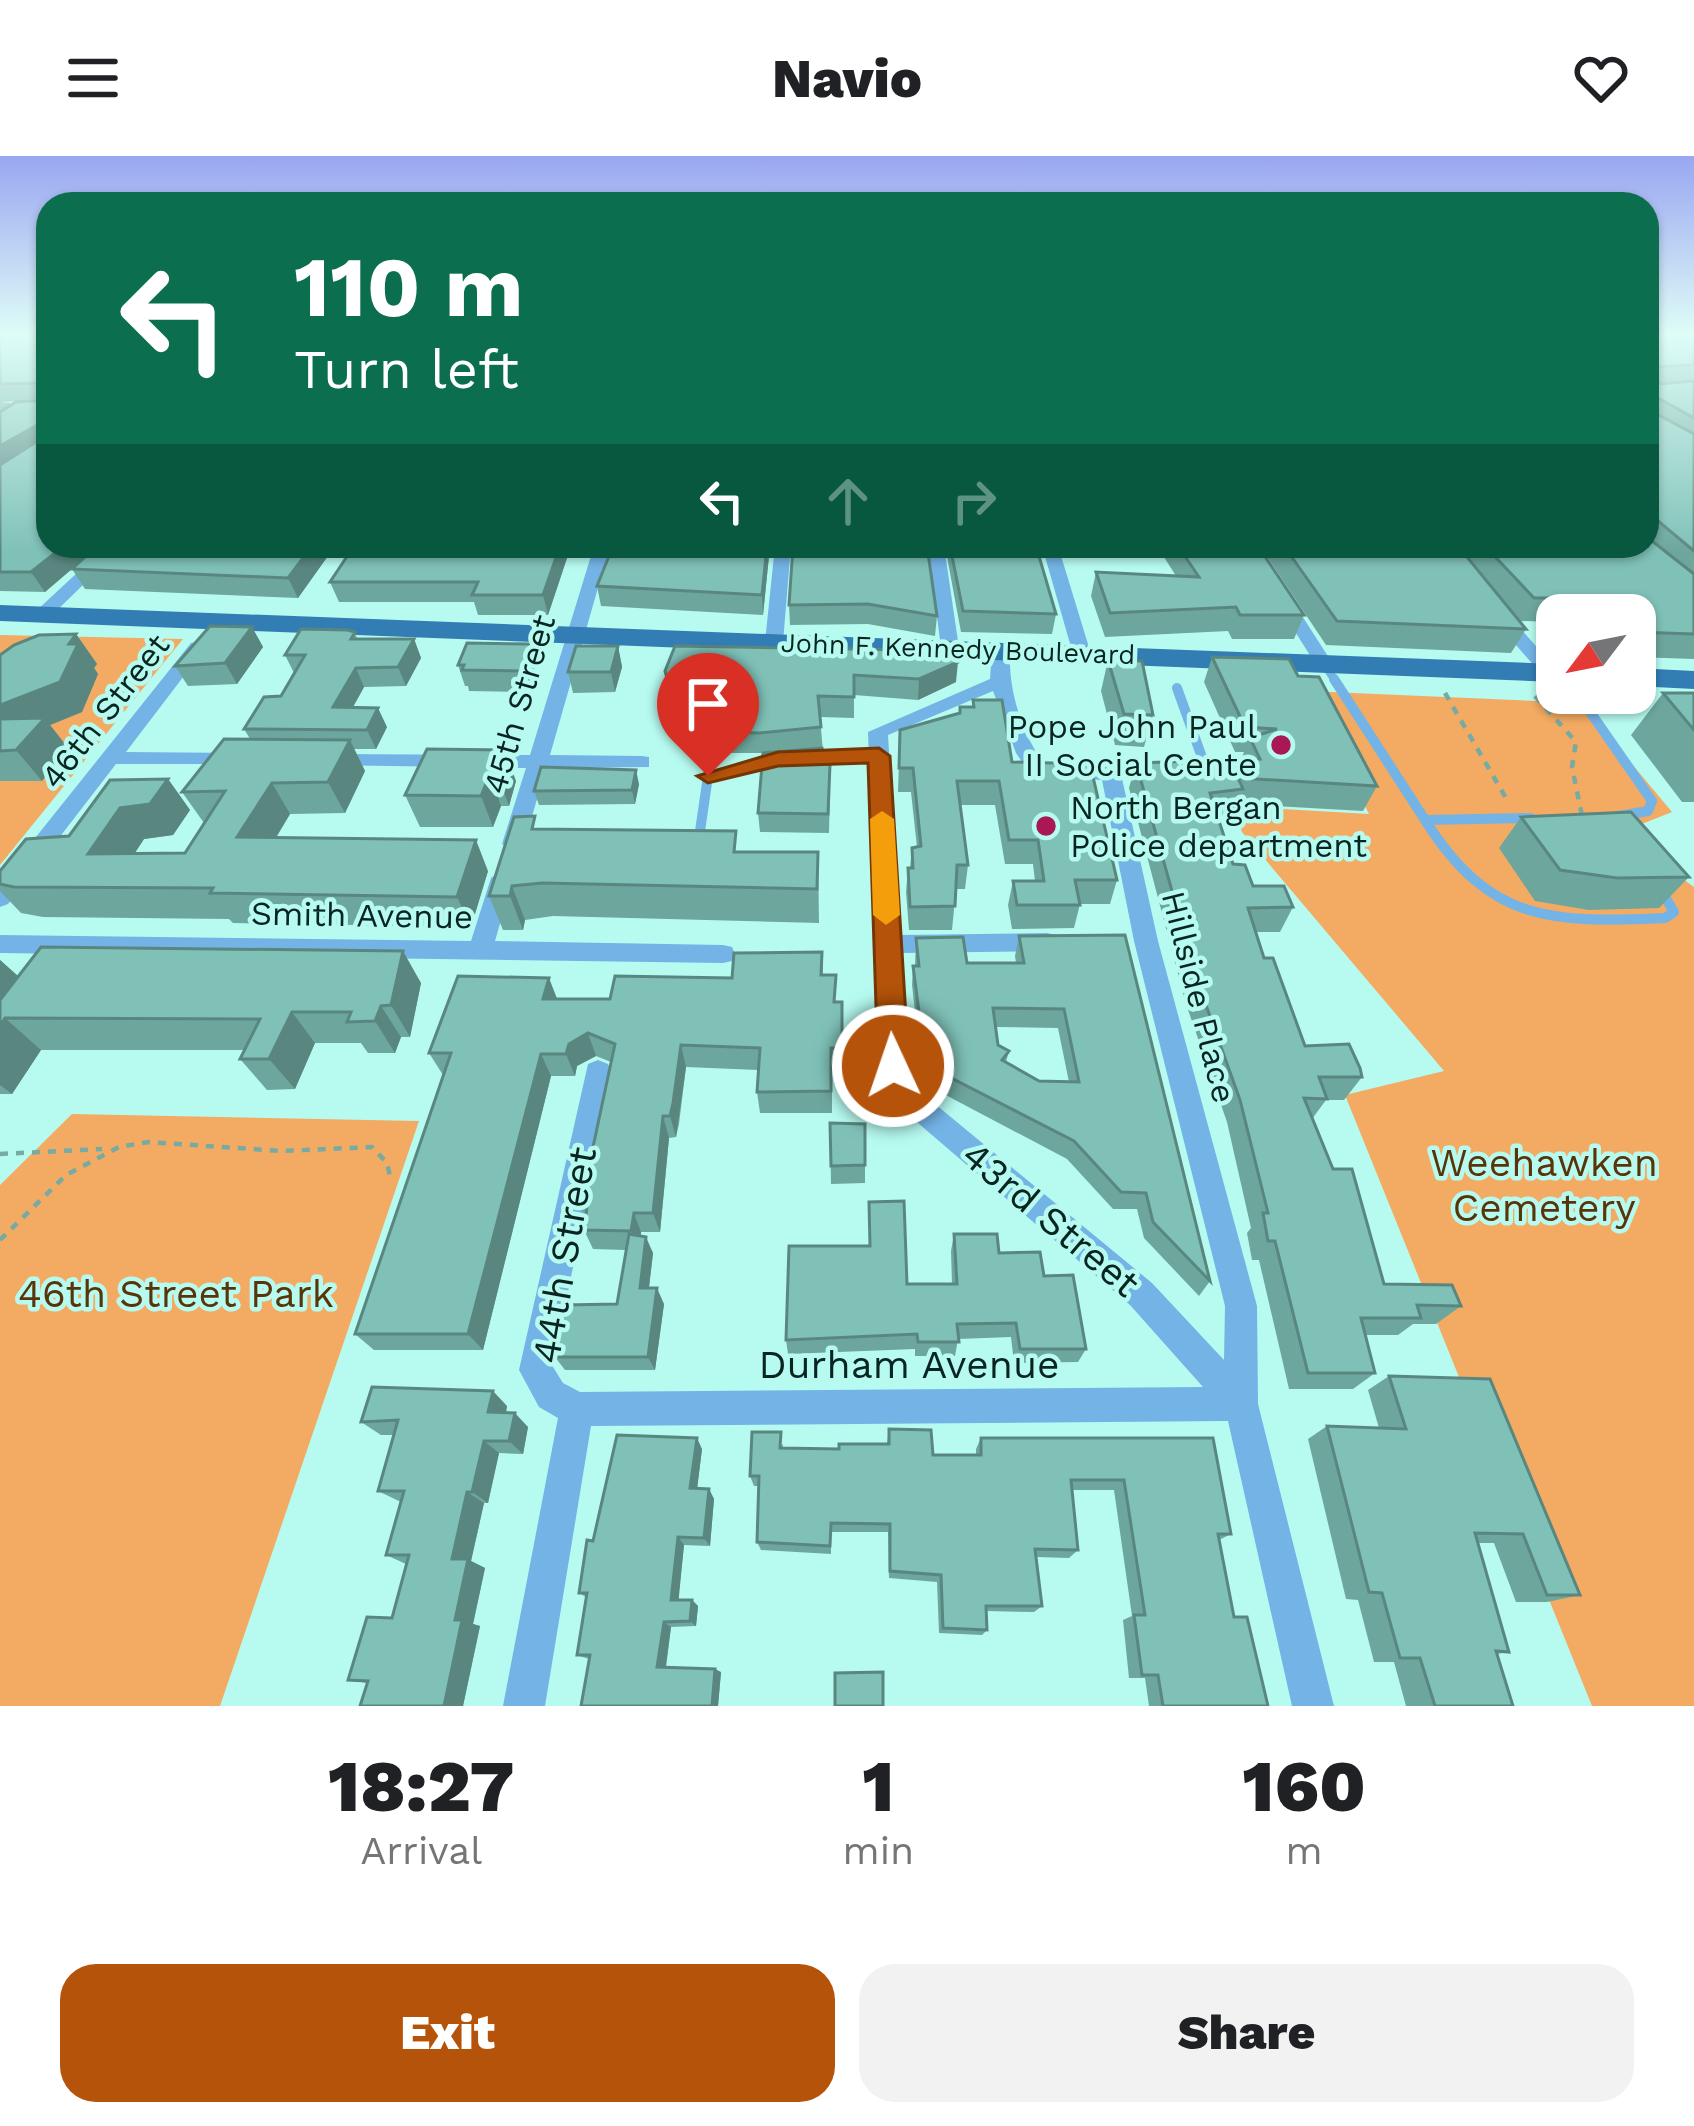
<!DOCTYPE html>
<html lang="en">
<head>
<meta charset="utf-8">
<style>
	:root { --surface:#fff; --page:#f2f2f2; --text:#202124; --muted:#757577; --accent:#b45309 }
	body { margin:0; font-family:"Work Sans",sans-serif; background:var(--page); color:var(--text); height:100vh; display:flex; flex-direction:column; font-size:45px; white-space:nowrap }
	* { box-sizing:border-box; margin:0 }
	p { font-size:39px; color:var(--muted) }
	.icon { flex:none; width:66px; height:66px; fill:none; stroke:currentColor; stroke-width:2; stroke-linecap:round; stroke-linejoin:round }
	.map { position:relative; height:1550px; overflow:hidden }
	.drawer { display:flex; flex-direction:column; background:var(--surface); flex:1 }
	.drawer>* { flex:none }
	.hud { position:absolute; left:36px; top:36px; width:1623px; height:366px; border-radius:36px; box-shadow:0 3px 9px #0004; background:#0b6e4f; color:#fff; overflow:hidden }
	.needle { width:78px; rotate:238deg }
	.tools { position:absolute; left:1536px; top:438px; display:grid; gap:24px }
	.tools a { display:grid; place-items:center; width:120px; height:120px; border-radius:24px; background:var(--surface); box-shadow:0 3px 9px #0004; font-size:60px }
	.pin { position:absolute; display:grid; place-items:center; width:102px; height:102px; color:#fff; margin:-123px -51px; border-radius:50% 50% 50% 0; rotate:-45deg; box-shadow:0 0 12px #0007 }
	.pin .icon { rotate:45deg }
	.me { position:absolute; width:132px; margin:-66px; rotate:357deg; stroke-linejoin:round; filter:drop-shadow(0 0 9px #0008) }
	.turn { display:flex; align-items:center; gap:42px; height:252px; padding:0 60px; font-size:54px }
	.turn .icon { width:156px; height:156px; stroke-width:2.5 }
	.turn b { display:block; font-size:84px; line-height:102px }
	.lanes { display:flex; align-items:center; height:114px; padding:0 60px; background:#0003; justify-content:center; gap:60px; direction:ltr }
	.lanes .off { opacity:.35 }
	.eta { display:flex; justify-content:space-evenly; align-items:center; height:204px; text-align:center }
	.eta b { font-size:72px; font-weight:800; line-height:84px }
	.primary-button { display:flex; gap:24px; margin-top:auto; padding:24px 60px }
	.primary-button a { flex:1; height:138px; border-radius:36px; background:var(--accent); color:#fff; font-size:48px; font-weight:800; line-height:138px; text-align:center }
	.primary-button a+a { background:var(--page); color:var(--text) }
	header { display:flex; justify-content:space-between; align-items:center; height:156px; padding:0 60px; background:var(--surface); font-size:54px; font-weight:800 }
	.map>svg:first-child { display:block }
	.green { fill:#f3aa62 }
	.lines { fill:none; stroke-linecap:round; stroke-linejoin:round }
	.path { stroke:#76aba3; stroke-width:4.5; stroke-dasharray:8 8; stroke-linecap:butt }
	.lane-far1 { stroke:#74b3e6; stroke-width:8 }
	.lane { stroke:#74b3e6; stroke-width:10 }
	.street { fill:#74b3e6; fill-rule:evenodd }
	.primary { fill:#327db4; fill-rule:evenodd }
	.wall { fill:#6da69d; fill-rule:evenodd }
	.shaded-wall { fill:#598780 }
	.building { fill:#7fc1b7; stroke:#598780; stroke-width:3; fill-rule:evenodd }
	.route { fill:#b45309; stroke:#753606; stroke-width:3 }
	.slow { fill:#f59e0b }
	.poi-dot { fill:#a91853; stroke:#b7fbf0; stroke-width:4.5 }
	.labels { text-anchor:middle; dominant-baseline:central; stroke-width:9; stroke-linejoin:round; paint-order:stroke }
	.far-street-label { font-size:27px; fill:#092522; stroke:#b7fbf0 }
	.street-label { font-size:33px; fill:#092522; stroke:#b7fbf0 }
	.poi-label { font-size:33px; fill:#092522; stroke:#b7fbf0; text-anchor:end }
	.near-park-label { font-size:39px; fill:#5a3409; stroke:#b7fbf0 }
	.near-street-label { font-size:39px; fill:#092522; stroke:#b7fbf0 }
</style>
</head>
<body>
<header><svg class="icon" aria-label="menu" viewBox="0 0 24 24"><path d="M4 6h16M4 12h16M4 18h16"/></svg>Navio<svg class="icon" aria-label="heart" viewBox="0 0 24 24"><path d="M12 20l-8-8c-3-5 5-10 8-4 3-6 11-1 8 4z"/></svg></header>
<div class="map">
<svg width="1694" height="1550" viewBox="0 0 1694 1550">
	<rect width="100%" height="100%" fill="#b7fbf0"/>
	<path class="green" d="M0 479 183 483 0 709Z
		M1307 535 1581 547 1672 656 1619 677 1694 731V1550H1592L1345 939 1444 915 1242 676 1231 650 1369 658Z
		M72 958 419 965 220 1550H0V1029Z"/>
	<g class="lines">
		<path class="path" d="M1445 537 1506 642
			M1535 540 1576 586 1572 611 1582 660
			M0 998 102 993
			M0 1084 66 1019 119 991 148 986 282 995 372 991 387 1007 390 1020"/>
		<path class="lane-far1" d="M1324 508 1336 526"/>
		<path class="lane" d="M1334 523 1425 664 1531 662
			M1177 532 1208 618
			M1577 537 1652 645 1648 655 1618 660
			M807 602 879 600
			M1425 664C1490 767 1552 767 1665 762L1674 756 1660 732
			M699 682 708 620 774 604"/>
		<path class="street" d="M106 390H123L47 464H35V456Z
			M594 390H610L550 599 642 600 649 601V611L546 612 524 688 513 696 502 688 526 612 322 609V599L329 598 530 599Z
			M775 390H791L783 486 774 491 765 486Z
			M928 390H944L959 492 950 497 941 492Z
			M1042 390H1058L1091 498 1088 502 1082 503 1073 498Z
			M1241 390H1257L1333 508 1330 512H1318Z
			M1494 456H1506L1556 513V521H1544L1494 464Z
			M197 486 206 491 126 596 240 597 250 603 247 608H116L8 748 0 751V726L191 487Z
			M1001 489 1010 494C1008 533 1021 576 1044 608L1111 611 1121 618 1158 785 1257 1150 1258 1248 1334 1550H1292L1228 1265 591 1270 545 1550H503L558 1262 539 1251 519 1214 588 908 598 904 608 908 612 916 553 1211 563 1227 580 1236 1203 1231 1130 1149 890 943 881 910 868 576 990 523 992 494ZM993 535 1016 597 1031 619 1102 624 1134 785 1225 1150 1224 1204 1152 1127 912 929 907 910 901 797 1047 795 1056 793 1059 786 1056 779 1047 777 900 779 888 579Z
			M502 714 513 722 495 785 723 789 732 791 735 798 732 805 723 807 0 797V779L471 785 491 722Z"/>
		<path class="primary" d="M0 449 1557 508V526L0 465Z
			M1635 512 1694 515V533L1635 530Z"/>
	</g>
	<path class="wall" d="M0 180H48V244L0 246Z
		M1647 180H1694V503L1635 501V459H1557V467L1555 466 1520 465 1526 473 1511 497 1326 489 1260 390H1647Z
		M0 246 10 247 12 249 48 390H335L298 442 85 433 72 413 75 410 45 436 0 435Z
		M571 390 548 459H478L474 446H339L330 426Z
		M770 390 763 459 601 450 597 430Z
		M793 390 937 460 935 480 868 468 790 469 789 449Z
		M945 390H1036L1056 458 1052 478 961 476Z
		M1157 390H1258L1304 459 1294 483H1232L1228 475 1105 481 1091 440 1096 416 1176 420Z
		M252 471 263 491 237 528 188 530 175 510Z
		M355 476 357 483H414L421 502 406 530 364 531 353 551 387 571 376 593H354L365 615 345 657 290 658 276 682 488 715 471 771 233 767 229 763 43 761 21 757 0 735V715L69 680 168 623 190 654 173 679 144 683 134 698 185 697 204 667 182 636 250 583 244 573 281 540 294 517 285 499Z
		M76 478 97 508 94 512 98 518 82 556 50 569 68 592 42 625H0V499Z
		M914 485 956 526 918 544 854 539V562L820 561 824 608 830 628 829 677 760 676 758 657 763 597H729L726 576 733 546 670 542 665 515 914 494Z
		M618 490 622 511 615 536 573 537 568 516Z
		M1212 501 1298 520 1377 630 1363 655 1237 648 1233 659 1218 660 1233 708 1253 730 1293 751 1280 776H1256L1264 802 1305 890 1362 921 1344 944H1326L1312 963 1384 1128 1461 1150 1436 1168H1413L1398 1179H1366L1375 1217 1353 1233H1289L1259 1104H1252L1247 1077 1251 1072 1227 966 1186 848 1129 632 1136 607 1241 604 1244 596H1235L1204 526Z
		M1108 504 1153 559 1144 591 1115 589 1101 535Z
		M536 508 528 536 469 535 468 530H465L458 509Z
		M1663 537H1694V646H1682L1631 579Z
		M973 544 1012 606 1117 724 1110 748H1080L1074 772 1012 773 1008 749 1013 725H1035L1033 708H1005L995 649H960L968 709 965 733H956L952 774H909L906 736 908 712H910L912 692 917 691 911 636H898L900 574 959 557 972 551Z
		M427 593 516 625 509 650H501L493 671H420L405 639Z
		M639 628 635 648 539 649 534 635Z
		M1521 661 1689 721 1659 752 1589 754 1535 745 1499 692Z
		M539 673 738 696H818L819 767 553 760 525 764 523 774H503L489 740Z
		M1125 779 1210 1125 1199 1140 1144 1082 1137 1053H1113L1067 1003 923 927 912 829 913 810H915L916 782 967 807H1016L1015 800 1019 780ZM996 871 1058 872 1069 926 1039 925 1006 906 1009 895 998 889Z
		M822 796 823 819 836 846H842V914H832V957H760L757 936 758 914 686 911 679 968 676 981 669 982 660 1076H641V1080L653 1097 649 1132 664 1148 655 1214H565L555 1201 617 1148 626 1094 593 1093 584 1074 586 1062 580 1052 611 906 596 900 577 910 575 920H551L483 1194H374L355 1178 443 919 429 897 557 843H610L732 822Z
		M0 804 18 820 421 827 410 881H401L395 897H368L361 887H315L295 933 267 934 240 903 244 894H41L12 938H0Z
		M830 967 865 968V1027L831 1028Z
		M869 1046 907 1128H952L951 1095 954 1078 999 1097 1044 1120 1086 1193 1078 1206 1014 1207 1011 1181 958 1183 955 1200H915V1193L788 1198 786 1184 869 1090Z
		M1389 1220 1580 1439 1547 1446H1516L1494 1387H1478L1509 1496 1497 1498 1513 1550H1406L1394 1506H1374L1358 1444 1346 1443 1308 1283 1327 1270 1379 1272 1368 1234Z
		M507 1250 506 1257 528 1271 523 1298 499 1297 488 1347H484L471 1405 485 1412 473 1468 480 1470 463 1550H360L367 1527 348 1524 392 1462 406 1408 386 1399 401 1346 378 1335 394 1279H381L361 1266Z
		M889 1273 933 1299H976V1293L981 1282H1213L1231 1378 1219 1384 1234 1461 1268 1550H1149L1145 1522H1129L1123 1464 1132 1460 1114 1334H1072L1078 1394 1069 1402 1036 1401 1042 1450 1034 1456 986 1455 987 1474 982 1479 939 1477 937 1426 889 1422 888 1376H831V1398L761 1394 757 1386 759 1330H754L750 1320 783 1288V1292L839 1293 887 1288Z
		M702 1293 697 1332 709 1333 714 1343 710 1390 684 1389 678 1444H692L698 1450 696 1470 671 1471 666 1512 721 1516 718 1550H581L589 1503 577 1499 586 1441 579 1437 593 1385Z"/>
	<path class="shaded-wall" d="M48 221V242L39 227Z
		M41 267 48 280 0 316V290Z
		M64 390H99L45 436 31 416Z
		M312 390H335L298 442 288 422Z
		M560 390H571L548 459 543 439Z
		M767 390H770L763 459 762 439Z
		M252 471 263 491 237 528 225 507Z
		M76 478 97 508 94 512 98 518 82 556 50 569 68 592 42 625 16 594 0 589V549L69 488Z
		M414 483 421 502 406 530 398 511Z
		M530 488 536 508 528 536 522 515Z
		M618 490 622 511 615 536 611 516Z
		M958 506 956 526 918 544 919 523Z
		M356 512 364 531 342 571 333 551Z
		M378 552 387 571 376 593 367 574Z
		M350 584 365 615 345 657 328 626Z
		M505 594 516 625 509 650 497 618Z
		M636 614 639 628 635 648 632 634Z
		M490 618 501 650 493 671 481 640Z
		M168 623 190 654 173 679 144 683 114 729 88 698 120 652Z
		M272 627 290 658 257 712 237 681Z
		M476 684 488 715 471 771 457 741Z
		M512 730 525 764 523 774 510 740Z
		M403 795 421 827 410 881 391 849Z
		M0 804 20 822 0 851Z
		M549 822 558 845 543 843Z
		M381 850 401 881 395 897 375 865Z
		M292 856 315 887 295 933 269 903Z
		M5 862 41 894 12 938 0 929V870Z
		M588 877 596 900 577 910 575 920 566 898 569 888Z
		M681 889 686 911 676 981 670 960Z
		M541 898 551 920 483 1194 468 1178Z
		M663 960 669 982 660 1076 653 1057Z
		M634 1057 641 1076 639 1094 631 1075Z
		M646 1081 653 1097 647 1147 640 1132Z
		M657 1132 664 1148 655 1214 648 1201Z
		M493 1235 507 1250 503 1270 488 1256Z
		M515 1257 528 1271 523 1298 509 1285Z
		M697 1282 702 1293 696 1342 690 1332Z
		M484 1285 499 1297 488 1347 472 1336Z
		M709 1333 714 1343 710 1390 704 1382Z
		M467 1336 484 1347 471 1405 485 1412 473 1468 480 1470 463 1550H444L455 1464 452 1403Z
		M678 1381 684 1389 678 1450 671 1444Z
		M692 1444 698 1450 696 1470 690 1465Z
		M664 1466 671 1471 665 1515 657 1511Z
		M715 1513 721 1516 718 1550H712Z"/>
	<path class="building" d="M0 180H48V221L39 227 0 228Z
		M1647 180H1685L1694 185V209L1655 211 1659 228 1694 225V262L1656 241 1657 258 1694 278V395L1657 364H1647Z
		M48 244V390H64L31 416H0V309L39 284 41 267 0 290V256L16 246Z
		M1647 381 1694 418V478L1635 476V459H1589L1570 442H1534L1485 390H1647Z
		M97 390H312L288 422 72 413Z
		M354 390H560L543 439H472L478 426H330Z
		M613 390H767L762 439 597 430Z
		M793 390H927L937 460 868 448 789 449Z
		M950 390H1036L1056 458 963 455Z
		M1178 390H1258L1304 459H1240L1236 451 1110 457 1096 416 1199 421Z
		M1284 390H1458L1526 473 1337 465Z
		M210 470 252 471 225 507 175 510Z
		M301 473 347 474 355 476 351 483H414L398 511 356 512 333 551 378 552 367 574 244 573 264 541 281 540 305 499H285Z
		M76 478 69 488H78L60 526 0 549V499L14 489 39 479Z
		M914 485 955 487 958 506 919 523 854 519V541L818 540 821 571 759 577 726 576 737 526 667 522 665 515 675 490 915 494Z
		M467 487 530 488 522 515 462 514 464 509H458Z
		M576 490H618L611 516H568Z
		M1212 501 1289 503 1298 520 1319 521 1377 630 1238 622 1243 633 1210 637 1233 708 1245 709 1253 730H1284L1293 751 1248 752 1264 802H1273L1305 890 1349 888 1360 912 1362 921H1319L1327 943 1304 942 1333 1013H1352L1384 1128 1452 1129 1461 1150 1417 1149 1421 1162H1361L1375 1217H1308L1275 1085H1268L1263 1057H1268L1240 944 1197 824 1136 607 1260 603 1250 582 1277 573 1245 571Z
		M1108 504 1142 505 1153 559 1124 558Z
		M1663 537H1694V574Z
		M973 544H1002L1012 606 1090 608 1117 724H1075L1080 749H1017L1013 725H1044L1038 684H1009L999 625H957L968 709H957L955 750 910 751 908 712H913L912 692 921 690 913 612H899L900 574 960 557V551H974Z
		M45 562 16 594 0 595V563Z
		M224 583 350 584 328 626 272 627 237 681 476 684 457 741 210 737 213 732 14 731 0 728V715L26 683 69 680 110 624 168 623 150 648 120 652 88 698 185 697 225 635 182 636Z
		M822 592 824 608H830L828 658 758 657 763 597Z
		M427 593 505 594 497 618H490L481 640 405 639Z
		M541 611 636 614 632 634 534 635Z
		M1631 656 1689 721 1617 722 1560 714 1521 661Z
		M535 660 532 673 736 675 734 696H818L817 733 542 727 512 730 510 740H489L514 661Z
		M1125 779 1210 1125 1153 1066 1146 1037 1121 1036 1074 985 926 909 913 810H919L916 782 963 781 967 807H1024L1019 780ZM993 852 1064 853 1079 926 1039 925 1002 904 1009 895 998 889Z
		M41 791 403 795 391 849 381 850 375 865 347 866 351 856H292L269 903H240L260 863 5 862 0 870V844Z
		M822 796 821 819H836L834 846H842V892H831V935L757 936 760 892 681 889 673 947 670 960H663L653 1057H634L631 1075 584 1074 587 1051 580 1052 615 888 588 877 569 888 566 898H541L468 1178H355L451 897H429L458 820 549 822 543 843H610L615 820 732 822 734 797Z
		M830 967 865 968V1009L831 1010Z
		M904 1045 907 1128H957L954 1078H997L999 1097 1040 1096 1044 1120 1073 1119 1086 1193H1020L1016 1167 957 1168 959 1186H918L917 1178 786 1184 789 1090H870L869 1046Z
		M629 1078 646 1081 640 1132H657L648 1201H555L565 1149 617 1148Z
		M1389 1220 1490 1223 1580 1439H1547L1523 1378 1475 1377 1509 1496 1496 1495 1513 1550H1435L1420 1502H1400L1382 1437 1369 1436 1327 1270 1406 1273Z
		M372 1231 493 1235 488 1256 515 1257 509 1285H484L472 1336H467L452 1403H468L455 1464H462L444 1550H360L368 1525 348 1524 367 1461 392 1462 409 1399H386L404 1335H378L398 1264 361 1266Z
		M889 1273 931 1274 933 1299H981V1282H1213L1231 1378H1218L1234 1461H1247L1268 1550H1163L1158 1519H1142L1134 1459H1145L1124 1324H1071L1078 1394 1035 1393 1042 1450H986L987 1474 943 1472 941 1419 890 1415V1368L831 1367 830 1390 757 1386 759 1320H750L752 1276H781L780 1292 839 1293V1288H889Z
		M617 1279 697 1282 690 1332 709 1333 704 1382 678 1381 671 1444H692L690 1465 664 1466 657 1511 715 1513 712 1550H581L590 1499H577L587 1437H579L587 1384 593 1385Z
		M883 1516V1550H835V1517Z"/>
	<linearGradient id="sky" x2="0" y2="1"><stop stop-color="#99a6f1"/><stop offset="0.45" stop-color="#dffdf8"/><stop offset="1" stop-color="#dffdf8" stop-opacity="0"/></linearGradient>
	<rect width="1694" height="397" fill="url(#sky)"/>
	<path class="route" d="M879 592 890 600 909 910 893 923 878 910 868 607 778 610 708 627 697 620 778 596Z"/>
	<path class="slow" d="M882 655 894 663 900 759 886 769 873 759 870 663Z"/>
	<g class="poi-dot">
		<circle cx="1281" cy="589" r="12"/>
		<circle cx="1046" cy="670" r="12"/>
	</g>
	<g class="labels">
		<g class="far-street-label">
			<text transform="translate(958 493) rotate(2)">John F. Kennedy Boulevard</text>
		</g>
		<g class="street-label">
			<text transform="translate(519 548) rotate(-74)">45th Street</text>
			<text transform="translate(105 555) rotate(-52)">46th Street</text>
			<text transform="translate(362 759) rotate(1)">Smith Avenue</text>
			<text transform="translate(1199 841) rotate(76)">Hillside Place</text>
		</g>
		<g class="poi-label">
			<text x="1257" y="570">Pope John Paul<tspan x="1257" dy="38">II Social Cente</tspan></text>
			<text x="1070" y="651" text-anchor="start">North Bergan<tspan x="1070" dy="38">Police department</tspan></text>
		</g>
		<g class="near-park-label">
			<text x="1544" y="1006">Weehawken<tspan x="1544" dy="45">Cemetery</tspan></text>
			<text x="176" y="1137">46th Street Park</text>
		</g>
		<g class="near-street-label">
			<text transform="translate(1051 1063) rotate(40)">43rd Street</text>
			<text transform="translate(564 1099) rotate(-80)">44th Street</text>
			<text x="909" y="1208">Durham Avenue</text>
		</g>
	</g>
</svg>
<div class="tools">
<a><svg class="needle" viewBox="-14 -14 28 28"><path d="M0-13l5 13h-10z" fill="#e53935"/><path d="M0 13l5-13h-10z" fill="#757577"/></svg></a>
</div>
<div class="pin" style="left:708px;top:620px;background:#d93025"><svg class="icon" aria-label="arrive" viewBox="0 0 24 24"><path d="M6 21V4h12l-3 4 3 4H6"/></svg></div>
<svg class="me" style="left:893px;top:910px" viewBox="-20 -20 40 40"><circle r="17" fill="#b45309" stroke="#fff" stroke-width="3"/><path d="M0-11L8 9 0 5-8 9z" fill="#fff"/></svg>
<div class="hud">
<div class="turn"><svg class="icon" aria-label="left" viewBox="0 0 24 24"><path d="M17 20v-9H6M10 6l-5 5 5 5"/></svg><div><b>110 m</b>Turn left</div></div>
<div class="lanes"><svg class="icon" aria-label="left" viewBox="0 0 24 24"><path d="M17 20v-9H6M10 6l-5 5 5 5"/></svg><svg class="icon off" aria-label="ahead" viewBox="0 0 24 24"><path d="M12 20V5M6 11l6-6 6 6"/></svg><svg class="icon off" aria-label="right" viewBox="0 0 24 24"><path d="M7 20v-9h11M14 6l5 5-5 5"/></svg></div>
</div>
</div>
<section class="drawer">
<div class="eta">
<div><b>18:27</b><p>Arrival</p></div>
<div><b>1</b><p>min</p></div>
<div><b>160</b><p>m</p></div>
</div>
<div class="primary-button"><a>Exit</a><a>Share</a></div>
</section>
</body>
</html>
